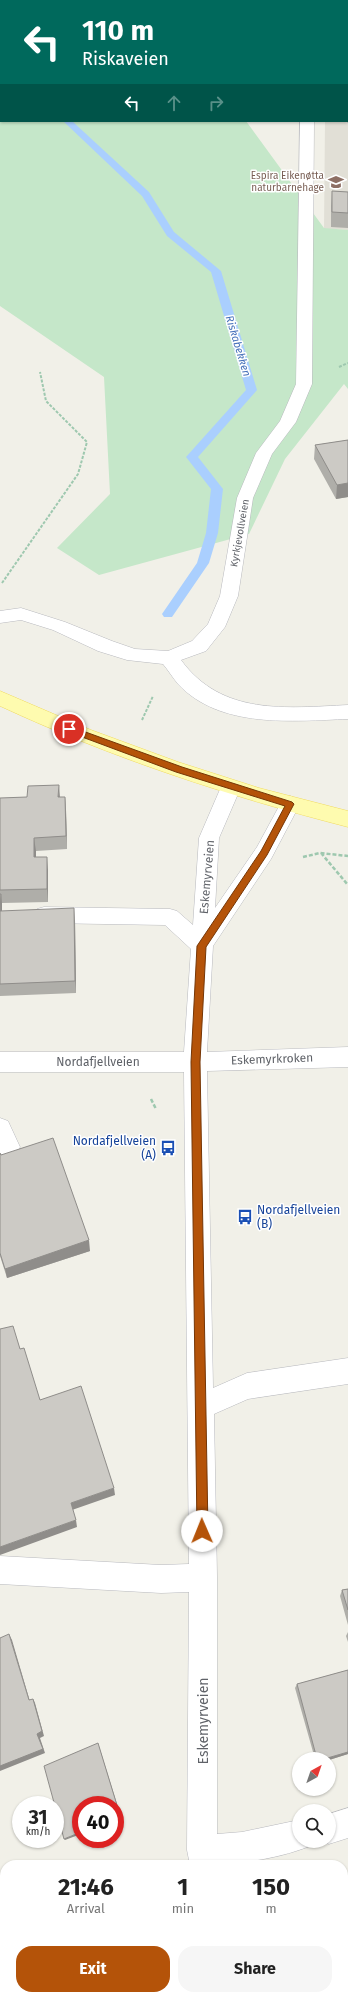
<!DOCTYPE html>
<html lang="en">
<head>
<meta charset="utf-8">
<style>
	:root { --surface:#fff; --page:#f6f6f6; --text:#222; --muted:#767676; --accent:#b45309 }
	body { margin:0; font-family:"Fira Sans",sans-serif; background:var(--page); color:var(--text); height:100vh; display:flex; flex-direction:column; font-size:15px; white-space:nowrap }
	* { box-sizing:border-box; margin:0 }
	p { font-size:13px; color:var(--muted) }
	.icon { flex:none; width:22px; height:22px; fill:none; stroke:currentColor; stroke-width:2; stroke-linecap:round; stroke-linejoin:round }
	.map { position:relative; flex:1; overflow:hidden }
	.sheet { position:absolute; left:0px; top:1860px; width:348px; height:140px; display:flex; flex-direction:column; background:var(--surface); border-radius:16px 16px 0 0; box-shadow:0 1px 3px #0004 }
	.sheet>* { flex:none }
	.top-card { position:absolute; left:0px; top:0px; width:348px; height:122px; box-shadow:0 1px 3px #0004; background:#00695c; color:#fff; overflow:hidden }
	.needle { width:26px; rotate:40deg }
	.fabs { position:absolute; left:292px; top:1752px; display:grid; gap:8px }
	.fabs a { display:grid; place-items:center; width:44px; height:44px; border-radius:50%; background:var(--surface); box-shadow:0 1px 3px #0004; font-size:20px }
	.speed { position:absolute; left:12px; top:1796px; display:flex; gap:8px; font-size:20px; font-weight:700; text-align:center }
	.speed>* { display:grid; place-content:center; width:52px; height:52px; border-radius:50%; background:var(--surface); box-shadow:0 1px 3px #0004; line-height:1 }
	.speed small { font-size:10px; font-weight:400 }
	.speed .limit { border:6px solid #d22; background:#fff; color:#111 }
	.pin { position:absolute; display:grid; place-items:center; width:34px; height:34px; color:#fff; margin:-17px; border:2px solid #fff; border-radius:50%; box-shadow:0 1px 4px #0007 }
	.me { position:absolute; width:44px; margin:-22px; rotate:359deg; stroke-linejoin:round; filter:drop-shadow(0 0 3px #0008) }
	.turn { display:flex; align-items:center; gap:14px; height:84px; padding:0 16px; font-size:18px }
	.turn .icon { width:52px; height:52px; stroke-width:2.5 }
	.turn b { display:block; font-size:28px; line-height:34px }
	.lanes { display:flex; align-items:center; height:38px; padding:0 16px; background:#0003; justify-content:center; gap:20px; direction:ltr }
	.lanes .off { opacity:.35 }
	.eta { display:flex; justify-content:space-evenly; align-items:center; height:68px; text-align:center }
	.eta b { font-size:24px; font-weight:700; line-height:28px }
	.primary-button { display:flex; gap:8px; margin-top:auto; padding:8px 16px }
	.primary-button a { flex:1; height:46px; border-radius:16px; background:var(--accent); color:#fff; font-size:16px; font-weight:700; line-height:46px; text-align:center }
	.primary-button a+a { background:var(--page); color:var(--text) }
	.map>svg:first-child { display:block }
	.education { fill:#e1dfd6 }
	.green { fill:#c5e7c9 }
	.lines { fill:none; stroke-linecap:round; stroke-linejoin:round }
	.stream { fill:#aacffe; fill-rule:evenodd }
	.minor-casing { stroke:#b8b9be; stroke-width:1 }
	.major-casing { stroke:#f0da61; stroke-width:1 }
	.path-far1 { stroke:#9ec8af; stroke-width:2; stroke-dasharray:3 1.5; stroke-linecap:butt }
	.path { stroke:#9ec8af; stroke-width:2.5; stroke-dasharray:4 2; stroke-linecap:butt }
	.minor { fill:#fff; fill-rule:evenodd }
	.major { fill:#fefbaf; fill-rule:evenodd }
	.wall { fill:#afaea9 }
	.shaded-wall { fill:#8f8d8a }
	.building { fill:#cccac5; stroke:#8f8d8a }
	.route { fill:#b45309; stroke:#753606 }
	.labels { text-anchor:middle; dominant-baseline:central; stroke-width:3; stroke-linejoin:round; paint-order:stroke }
	.far-education-label { font-size:10px; fill:#785e54; stroke:#fff; text-anchor:end }
	.far-street-label { font-size:10px; fill:#5f6268; stroke:#fff }
	.far-water-label { font-size:11px; font-style:italic; fill:#4872bb; stroke:#fff }
	.street-label { font-size:12px; fill:#5f6268; stroke:#fff }
	.transit-label { font-size:12px; fill:#164399; stroke:#fff; text-anchor:end }
	.near-street-label { font-size:14px; fill:#5f6268; stroke:#fff }
</style>
</head>
<body>
<div class="map">
<svg width="348" height="2000" viewBox="0 0 348 2000">
	<rect width="100%" height="100%" fill="#f1f0e8"/>
	<path class="education" d="M348 50V230L324 229 325 121H347Z"/>
	<path class="green" d="M0 0H251L1 1V121H246L324 228 348 230V389L344 384 285 459 249 534 99 575 57 548 110 494 104 377 0 306Z"/>
	<g class="lines">
		<path class="stream" d="M72 0H80V1H72Z
			M63 121H72L149 192 174 232 221 271 257 390 198 457 223 489 218 533 209 563 172 617H164L162 614 197 563 206 533 211 489 186 457 246 390 211 272 167 236 142 196Z"/>
		<defs>
			<path id="minor" d="M347 36H348V44H347Z
				M300 121H314L312 384 296 422 272 454 253 498 238 596 225 627 206 651 181 660C222 716 286 708 348 705V719C293 721 220 729 178 684 173 678 168 670 163 664L127 660 98 651 53 630 21 620 0 623V611L21 608 65 622 112 641 135 649 168 651 192 641 208 624 220 596 237 498 256 453 280 421 296 384Z
				M231 780 238 782 241 787 219 838 215 908 257 847 283 799 290 796 297 799 300 804 271 859 213 946 207 1052 348 1047V1067L207 1071 213 1388 247 1373 348 1358V1384L248 1399 214 1414 217 1577V1834L242 1832 299 1820V1841H312L310 1846C273 1861 228 1865 190 1865L187 1850 189 1592 161 1593 0 1584V1556L161 1565 189 1564 184 1072H0V1052H184L191 949 165 925 44 923 37 921 33 915 37 909 44 907 170 909 177 911 193 925 199 838 221 787 224 782Z
				M0 1118 8 1121 20 1147 16 1154 8 1157 0 1154Z
				M348 1808V1838L329 1844 321 1841H329V1814Z
				M209 1995H241V2000H209Z"/>
			<path id="major" d="M0 691 91 730 178 762 259 788 348 811V827C228 796 112 758 0 706Z"/>
		</defs>
		<use href="#minor" class="minor-casing"/>
		<use href="#major" class="major-casing"/>
		<path class="path-far1" d="M339 367 348 363
			M2 583 78 474 87 442 46 401 40 372
			M142 720 153 696"/>
		<path class="path" d="M321 853 348 885
			M303 857 320 853 348 856
			M151 1099 156 1109"/>
		<use href="#minor" class="minor"/>
		<use href="#major" class="major"/>
	</g>
	<path class="wall" d="M347 101H348V123L346 121H347Z
		M332 191 348 192V228L331 227V206Z
		M348 440V497L336 499 314 459 315 445Z
		M65 797 66 810 67 849 36 851V857L48 870V902L2 903V911L75 920 76 993 0 996V798Z
		M0 1153 1 1155 90 1251 7 1278 0 1256Z
		M348 1589V1625L340 1596 342 1590Z
		M348 1632V1642L346 1636Z
		M348 1670V1754L329 1760V1759H315L295 1688 297 1684Z"/>
	<path class="shaded-wall" d="M348 483V497L336 499 337 485Z
		M59 785 60 798 58 797Z
		M65 797 66 810 67 849 66 836Z
		M34 838 36 851V870L34 857Z
		M47 857 48 870V902L47 889Z
		M1 894 2 903V927L0 919Z
		M74 908 75 920 76 993 75 981Z
		M89 1240 90 1251 7 1278 5 1269Z
		M114 1488 115 1495 72 1510 71 1503Z
		M76 1520 77 1527 0 1555V1547Z
		M9 1634 12 1640 31 1705 29 1700Z
		M33 1699 35 1703 44 1736 40 1738 45 1753 0 1771V1766Z
		M98 1743 121 1817 115 1819V1817Z
		M348 1752V1754L329 1760V1759H324Z
		M81 1832V1834L65 1840 64 1839Z
		M46 1995H48L47 2000H45Z"/>
	<path class="building" d="M347 101H348V113L347 112Z
		M332 191 348 192V213L332 212Z
		M348 440V483L337 485 315 445Z
		M59 785 58 797H65L66 836 34 838V857H47V889L0 890V798L27 797 28 786Z
		M0 894H1L0 911Z
		M74 908 75 981 0 984V911Z
		M53 1138 89 1240 5 1269 0 1253V1153L1 1155Z
		M13 1326 20 1349 24 1348 40 1400 81 1386 114 1488 71 1503 76 1520 0 1547V1329Z
		M348 1589V1610L342 1590Z
		M9 1634 29 1700 33 1699 42 1731 37 1734 43 1749 0 1766V1638Z
		M348 1670V1752L324 1759H317L297 1684Z
		M98 1743 120 1815 115 1817V1805H81V1832L64 1839 44 1766Z
		M0 1922H5V1995H46L45 2000H0Z
		M76 1995H145V2000H76Z"/>
	<path class="route" d="M69 726 182 767 292 802 294 804 267 855 206 947 200 1062 208 1531 206 1535 202 1536 198 1535 197 1531 191 1062 197 946 261 851 285 806 176 772 66 731 65 729Z"/>
	<defs>
		<symbol id="school-bare" viewBox="-9 -9 18 18"><path d="M0-5L7-2L0 1L-7-2ZM-4 1L0 2.5L4 1V4Q0 6-4 4Z" fill="#8d6e63" stroke="#fff" stroke-width="2.5" paint-order="stroke"/></symbol>
		<symbol id="bus-bare" viewBox="-9 -9 18 18"><path d="M-5-6H5V4H4V6H2V4H-2V6H-4V4H-5ZM-3.5-4V0h7V-4ZM-3.5 1.2v1.5H-2V1.2ZM2 1.2v1.5H3.5V1.2Z" fill="#1a4fb4" stroke="#fff" stroke-width="2.5" paint-order="stroke"/></symbol>
	</defs>
	<g fill-rule="evenodd">
		<use href="#school-bare" x="325" y="171" width="22" height="22"/>
		<use href="#bus-bare" x="157" y="1137" width="22" height="22"/>
		<use href="#bus-bare" x="234" y="1206" width="22" height="22"/>
	</g>
	<g class="labels">
		<g class="far-education-label">
			<text x="324" y="176">Espira Eikenøtta<tspan x="324" dy="12">naturbarnehage</tspan></text>
		</g>
		<g class="far-street-label">
			<text transform="translate(240 533) rotate(-80)">Kyrkjevollveien</text>
		</g>
		<g class="far-water-label">
			<text transform="translate(238 346) rotate(73)">Riskabekken</text>
		</g>
		<g class="street-label">
			<text transform="translate(207 877) rotate(-85)">Eskemyrveien</text>
			<text transform="translate(272 1059) rotate(-2)">Eskemyrkroken</text>
			<text x="98" y="1062">Nordafjellveien</text>
		</g>
		<g class="transit-label">
			<text x="156" y="1141">Nordafjellveien<tspan x="156" dy="14">(A)</tspan></text>
			<text x="257" y="1210" text-anchor="start">Nordafjellveien<tspan x="257" dy="14">(B)</tspan></text>
		</g>
		<g class="near-street-label">
			<text transform="translate(203 1721) rotate(-90)">Eskemyrveien</text>
		</g>
	</g>
</svg>
<div class="fabs">
<a><svg class="needle" viewBox="-14 -14 28 28"><path d="M0-13l5 13h-10z" fill="#e53935"/><path d="M0 13l5-13h-10z" fill="#767676"/></svg></a>
<a><svg class="icon" aria-label="search" viewBox="0 0 24 24"><circle cx="10" cy="10" r="6"/><path d="M15 15l6 6"/></svg></a>
</div>
<div class="speed"><div>31<small>km/h</small></div><div class="limit">40</div></div>
<div class="pin" style="left:69px;top:729px;background:#d93025"><svg class="icon" aria-label="arrive" viewBox="0 0 24 24"><path d="M6 21V4h12l-3 4 3 4H6"/></svg></div>
<svg class="me" style="left:202px;top:1531px" viewBox="-20 -20 40 40"><circle r="19" fill="#fff"/><path d="M0-13L10 11 0 6-10 11z" fill="#b45309"/></svg>
<div class="top-card">
<div class="turn"><svg class="icon" aria-label="left" viewBox="0 0 24 24"><path d="M17 20v-9H6M10 6l-5 5 5 5"/></svg><div><b>110 m</b>Riskaveien</div></div>
<div class="lanes"><svg class="icon" aria-label="left" viewBox="0 0 24 24"><path d="M17 20v-9H6M10 6l-5 5 5 5"/></svg><svg class="icon off" aria-label="ahead" viewBox="0 0 24 24"><path d="M12 20V5M6 11l6-6 6 6"/></svg><svg class="icon off" aria-label="right" viewBox="0 0 24 24"><path d="M7 20v-9h11M14 6l5 5-5 5"/></svg></div>
</div>
<section class="sheet">
<div class="eta">
<div><b>21:46</b><p>Arrival</p></div>
<div><b>1</b><p>min</p></div>
<div><b>150</b><p>m</p></div>
</div>
<div class="primary-button"><a>Exit</a><a>Share</a></div>
</section>
</div>
</body>
</html>
